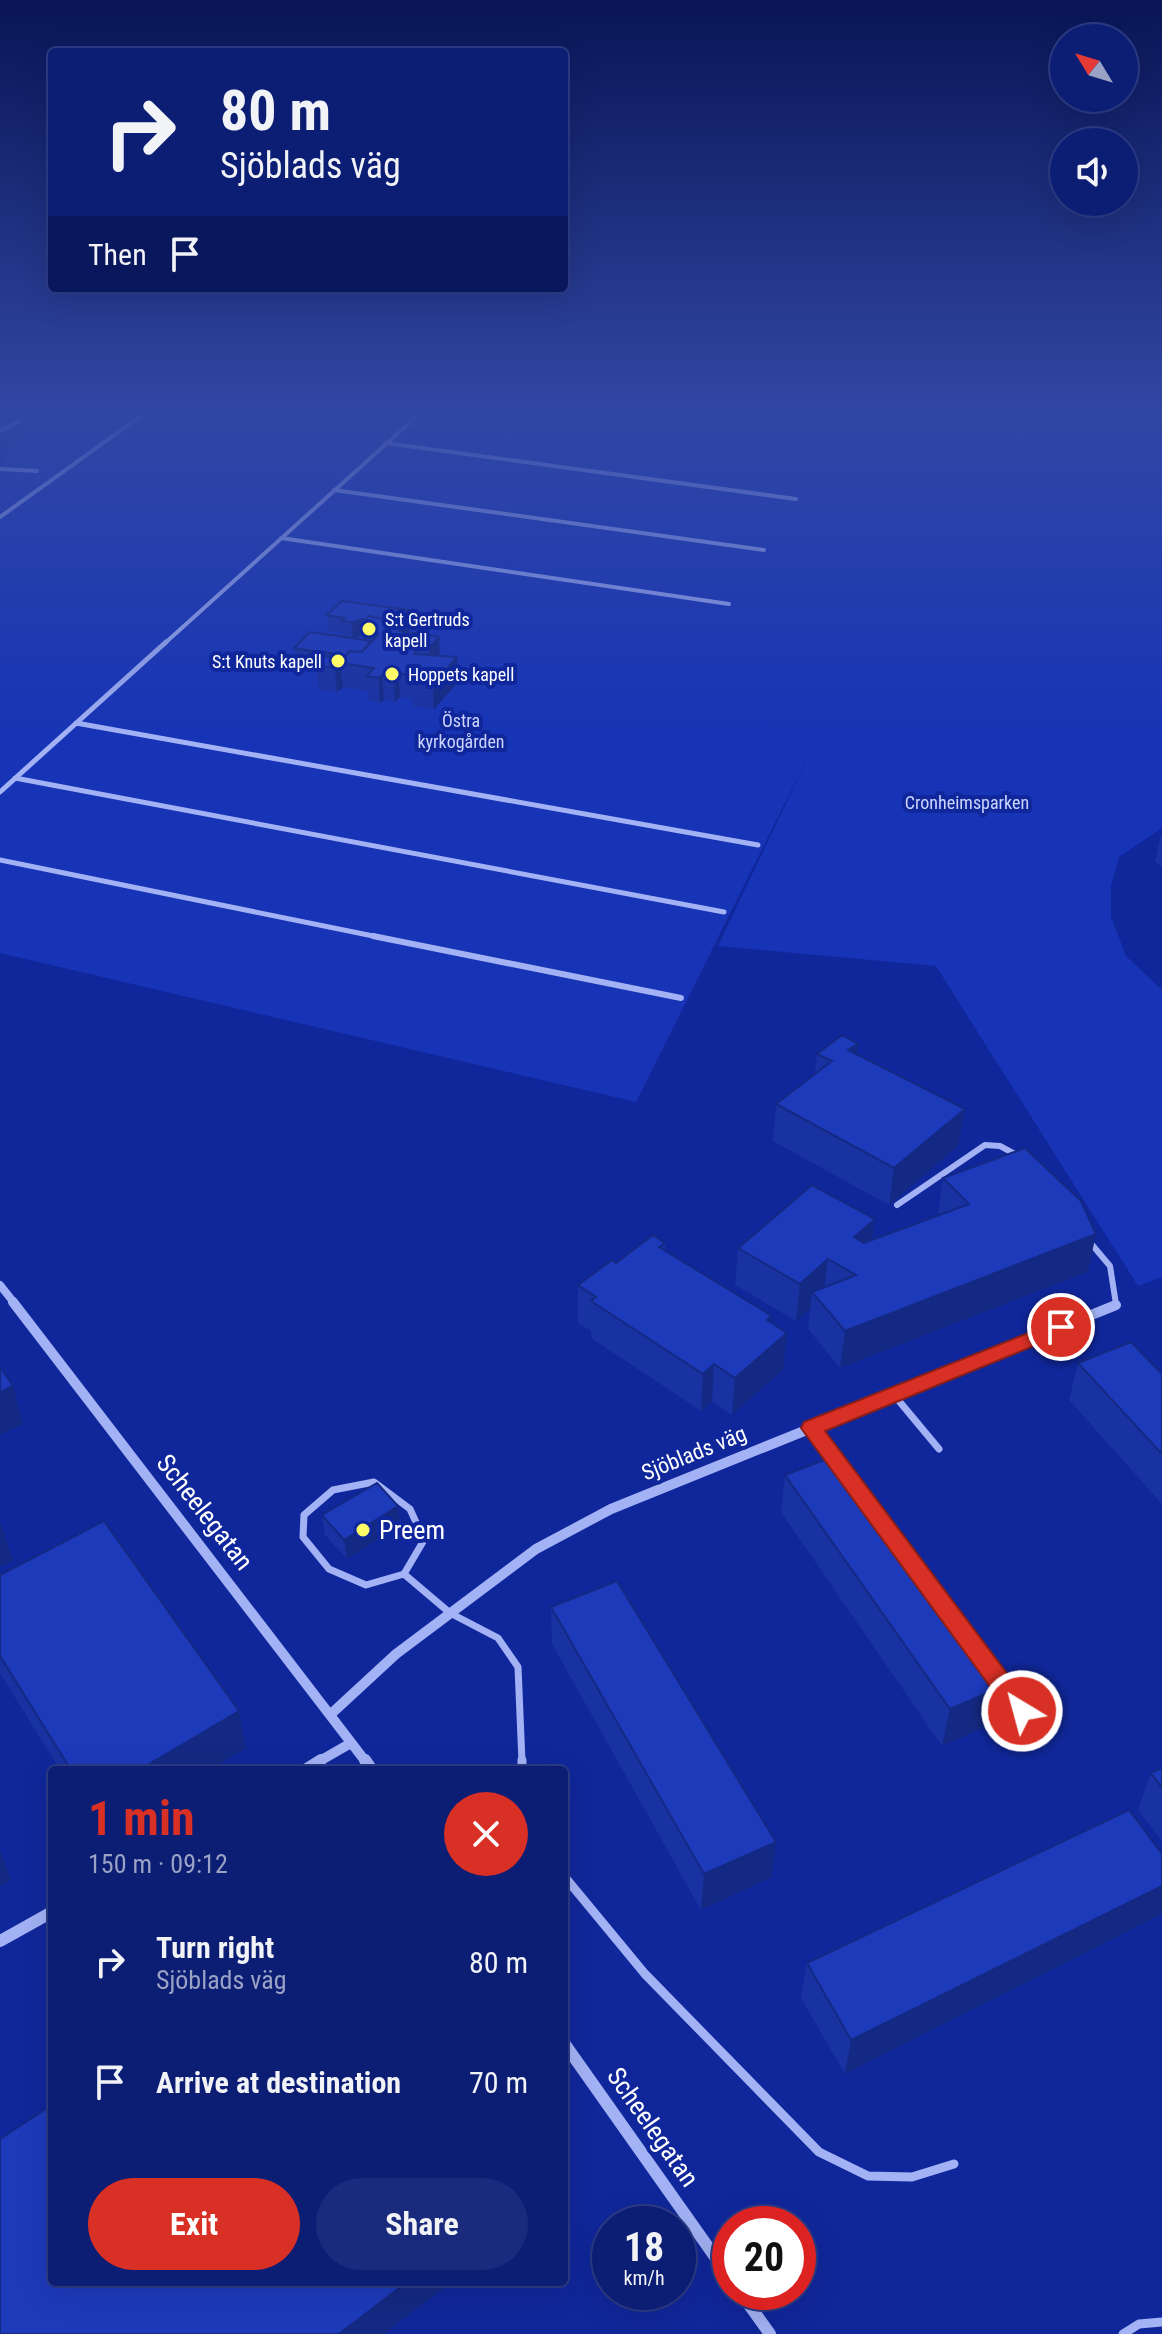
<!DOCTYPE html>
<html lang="en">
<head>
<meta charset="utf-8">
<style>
	:root { --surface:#0c1d74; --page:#1a2a7c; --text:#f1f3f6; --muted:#9aa2c5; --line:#2c3b86; --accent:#d93025 }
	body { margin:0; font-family:"Roboto Condensed",sans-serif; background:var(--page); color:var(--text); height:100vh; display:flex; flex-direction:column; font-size:30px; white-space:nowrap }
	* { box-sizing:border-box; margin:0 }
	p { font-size:26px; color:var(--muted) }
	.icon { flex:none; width:44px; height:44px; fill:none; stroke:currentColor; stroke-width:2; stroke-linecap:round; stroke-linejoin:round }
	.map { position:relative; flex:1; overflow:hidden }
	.sheet { position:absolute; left:48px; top:1766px; width:520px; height:520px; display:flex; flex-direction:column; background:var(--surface); border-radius:8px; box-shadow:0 8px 32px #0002,0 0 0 2px var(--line) }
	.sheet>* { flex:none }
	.top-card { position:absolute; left:48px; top:48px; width:520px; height:244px; border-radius:8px; box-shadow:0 8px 32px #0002,0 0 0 2px var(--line); background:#0c1d74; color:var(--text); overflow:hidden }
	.needle { width:52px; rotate:308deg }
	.fabs { position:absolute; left:1050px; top:24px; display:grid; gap:16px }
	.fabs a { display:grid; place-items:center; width:88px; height:88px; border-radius:50%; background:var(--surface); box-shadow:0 8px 32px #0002,0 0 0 2px var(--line); font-size:40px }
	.speed { position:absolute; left:592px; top:2206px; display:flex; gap:16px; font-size:40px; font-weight:700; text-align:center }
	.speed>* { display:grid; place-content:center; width:104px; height:104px; border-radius:50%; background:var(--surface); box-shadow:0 8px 32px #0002,0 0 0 2px var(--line); line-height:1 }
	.speed small { font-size:20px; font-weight:400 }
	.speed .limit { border:12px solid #d22; background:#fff; color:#111 }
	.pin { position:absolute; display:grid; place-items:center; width:68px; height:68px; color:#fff; margin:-34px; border:4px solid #fff; border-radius:50%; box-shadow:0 2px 8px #0007 }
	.me { position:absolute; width:88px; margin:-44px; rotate:323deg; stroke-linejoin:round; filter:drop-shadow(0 0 6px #0008) }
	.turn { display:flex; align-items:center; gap:28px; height:168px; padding:0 40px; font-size:36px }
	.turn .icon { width:104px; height:104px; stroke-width:2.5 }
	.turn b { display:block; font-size:56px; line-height:68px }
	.then { display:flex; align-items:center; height:76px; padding:0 40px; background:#0003; gap:16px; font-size:30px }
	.round { display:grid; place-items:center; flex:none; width:84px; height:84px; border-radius:42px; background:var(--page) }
	.headline { display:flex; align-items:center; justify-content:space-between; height:136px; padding:0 40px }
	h1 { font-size:48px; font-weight:700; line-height:60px; color:var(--accent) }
	.primary-button { display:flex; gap:16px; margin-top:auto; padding:16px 40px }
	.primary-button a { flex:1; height:92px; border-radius:48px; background:var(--accent); color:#fff; font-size:32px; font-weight:700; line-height:92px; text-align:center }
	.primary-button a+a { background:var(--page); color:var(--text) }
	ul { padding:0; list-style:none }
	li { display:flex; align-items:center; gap:24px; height:120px; padding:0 40px }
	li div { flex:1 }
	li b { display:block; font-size:30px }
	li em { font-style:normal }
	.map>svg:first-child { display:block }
	.green { fill:#1734b6 }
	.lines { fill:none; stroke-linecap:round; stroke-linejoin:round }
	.service-far4 { stroke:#a3b2f5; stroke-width:4 }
	.service-far3 { stroke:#a3b2f5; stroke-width:5 }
	.service-far2 { stroke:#a3b2f5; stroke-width:6 }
	.service-far1 { stroke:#a3b2f5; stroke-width:7 }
	.service { stroke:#a3b2f5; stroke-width:9 }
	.minor-far2 { stroke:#a3b2f5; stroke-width:8 }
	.minor-far1 { stroke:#a3b2f5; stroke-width:10 }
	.minor { stroke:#a3b2f5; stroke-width:12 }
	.wall { fill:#1932a1 }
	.shaded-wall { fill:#142983 }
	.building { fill:#1d3abb; stroke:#142983; stroke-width:2 }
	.route { fill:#d93025; stroke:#8d1f18; stroke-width:2 }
	.poi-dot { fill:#fffc67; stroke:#10279b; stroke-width:3 }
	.labels { text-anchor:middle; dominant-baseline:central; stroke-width:8; stroke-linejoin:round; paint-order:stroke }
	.far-poi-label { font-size:18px; fill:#fff; stroke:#10279b; text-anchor:start }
	.far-park-label { font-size:18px; fill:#ccd5fe; stroke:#10279b }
	.street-label { font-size:22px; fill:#fff; stroke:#10279b }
	.near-street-label { font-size:26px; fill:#fff; stroke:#10279b }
	.near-poi-label { font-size:26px; fill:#fff; stroke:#10279b; text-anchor:start }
</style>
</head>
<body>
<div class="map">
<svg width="1162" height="2334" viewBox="0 0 1162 2334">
	<rect width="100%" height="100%" fill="#10279b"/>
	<path class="green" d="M38 408H1162V828L1119 857 1111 886V917L1126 956 1162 990V1277L1138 1286 936 966 718 946 812 749 636 1102 0 953V464Z"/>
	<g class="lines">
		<path class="service-far4" d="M0 431 19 421
			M385 443 796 499
			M0 469 37 471
			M334 490 764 550
			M0 517 152 408
			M281 538 729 604
			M164 644 426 408"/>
		<path class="service-far3" d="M76 723 758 845
			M15 778 724 912
			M0 792 166 642
			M0 860 383 938"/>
		<path class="service-far2" d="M373 936 681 998
			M897 1205 985 1145 1000 1146 1017 1155
			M1088 1240 1110 1266 1116 1304"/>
		<path class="service-far1" d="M894 1395 939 1449
			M811 1428 835 1460
			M374 1482 410 1509 424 1540 404 1574 366 1585 329 1569 303 1537 304 1515 333 1490Z
			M404 1574 450 1613 498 1638 518 1667 522 1762
			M1007 1691 1022 1711"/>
		<path class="service" d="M522 1760V1770
			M564 1876 645 1974 819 2152 868 2176 912 2177 954 2164
			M1123 2334 1139 2324 1162 2322"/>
		<path class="minor-far2" d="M0 1285 15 1304"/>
		<path class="minor-far1" d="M13 1302 366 1762
			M331 1714 396 1654 536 1549 611 1509 1116 1305
			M318 1762 351 1743"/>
		<path class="minor" d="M365 1760 372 1770
			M305 1770 321 1760
			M0 1941 52 1912
			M564 2043 730 2278
			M740 2292 770 2334"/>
	</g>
	<path class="wall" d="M409 610V632L440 656 457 657 458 682 434 709 413 706V699L400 697 395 702 384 700 380 703 369 701 368 691 343 687 337 692 319 689 317 671 311 670 310 666 295 664 294 648 361 640V636L353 638 343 637 342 633 328 631 327 615Z
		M1161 835H1162V867L1155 861Z
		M817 1054H856L965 1109 958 1146 889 1205 773 1141 776 1104 815 1074Z
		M943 1178 1088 1272 840 1368 808 1329 810 1309 796 1321 735 1285 738 1248 872 1240 938 1216Z
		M665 1243V1251L772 1316 771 1323 783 1370 732 1415 712 1402 701 1411 591 1338V1331L578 1323V1285L616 1263Z
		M1078 1363 1162 1374V1504L1069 1400Z
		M785 1475 1004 1719 942 1746 781 1512Z
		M322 1515 400 1526 347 1559 325 1535Z
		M0 1575 246 1748 209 1770H60L0 1673Z
		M551 1607 772 1877 701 1910 552 1644Z
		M1162 1768V1841L1138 1810 1151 1773Z
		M1162 1854V1914L845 2074 801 1998 807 1963Z"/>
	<path class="shaded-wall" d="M409 610V627L410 649 393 627Z
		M363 619 364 629 360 628 361 636 353 638 352 622Z
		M439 637 440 661 430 672 429 648Z
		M325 652 327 666H321L320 655Z
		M457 657 458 682 434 709 433 685Z
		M340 663 343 687 337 692 335 668Z
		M398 673 400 697 395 702 394 677Z
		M382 675 384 700 380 703 379 678Z
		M858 1044 853 1080 848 1050Z
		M965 1109 958 1146 889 1205 894 1168Z
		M875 1219 870 1256 854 1237Z
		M1096 1234 1088 1272 840 1368 845 1331Z
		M828 1259 823 1297 812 1292 810 1309 796 1321 800 1284Z
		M772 1316 769 1348 787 1333 783 1370 732 1415 735 1378 767 1320Z
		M714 1364 712 1402 701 1411 703 1374Z
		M13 1386 23 1424 0 1435V1392Z
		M398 1506 400 1526 347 1559 344 1540Z
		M0 1524H1L13 1561 0 1567Z
		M1013 1682 1004 1719 942 1746 950 1709Z
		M239 1711 246 1748 209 1770H139Z
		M776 1842 772 1877 701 1910 704 1874Z
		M0 1850 11 1880 0 1887Z
		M1162 1886V1914L845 2074 851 2040Z
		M407 2282H451L384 2334H339Z"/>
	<path class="building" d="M342 601 409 610 397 622 369 616 366 620 363 619 352 622 341 621 345 618 327 615Z
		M369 616 409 625 399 631 439 637 429 648 420 647 414 654 457 657 433 685 411 681 416 676 398 673 394 677 382 675 379 678 367 676 374 668 340 663 335 668 317 665 326 656 343 659 350 651 362 652 378 635 360 628Z
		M310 632 371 641 362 652 350 651 346 656 325 652 320 655 309 654 312 651 294 648Z
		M842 1035 858 1044 848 1050 965 1109 894 1168 776 1104 832 1061 817 1054Z
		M1025 1148 1081 1201 1096 1234 845 1331 812 1292 856 1275 828 1259 800 1284 738 1248 812 1185 875 1219 854 1237 864 1243 969 1204 943 1178Z
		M653 1235 665 1243 659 1247 772 1316 767 1320 787 1333 735 1378 714 1364 703 1374 591 1301 596 1297 578 1285 612 1260 616 1263Z
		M1131 1342 1162 1374V1454L1078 1363Z
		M0 1367 13 1386 0 1392Z
		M842 1453 1013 1682 950 1709 785 1475Z
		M377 1483 398 1506 344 1540 322 1515Z
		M104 1521 239 1711 139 1770H71L0 1656V1575Z
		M617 1581 776 1842 704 1874 551 1607Z
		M1162 1768V1788L1151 1773Z
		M1129 1810 1162 1854V1886L851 2040 807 1963Z
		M52 2105V2282H407L339 2334H0V2139Z"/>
	<linearGradient id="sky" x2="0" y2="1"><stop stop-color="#091555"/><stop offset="0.56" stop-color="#3147a4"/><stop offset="1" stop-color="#3147a4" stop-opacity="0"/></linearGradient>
	<rect width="1162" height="735" fill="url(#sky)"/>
	<path class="route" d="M1061 1320 1068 1322 1071 1327 1068 1332 825 1431 1030 1704 1034 1711 1030 1718 1022 1721 1013 1718 801 1428 804 1422Z"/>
	<g class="poi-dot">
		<circle cx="369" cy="629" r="8"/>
		<circle cx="338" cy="661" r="8"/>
		<circle cx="392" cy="674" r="8"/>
		<circle cx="363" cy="1530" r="8"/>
	</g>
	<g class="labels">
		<g class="far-poi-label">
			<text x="385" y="619">S:t Gertruds<tspan x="385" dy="21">kapell</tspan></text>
			<text x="322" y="661" text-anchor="end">S:t Knuts kapell</text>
			<text x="408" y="674">Hoppets kapell</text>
		</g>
		<g class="far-park-label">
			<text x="461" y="720">Östra<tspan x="461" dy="21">kyrkogården</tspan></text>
			<text x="967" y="802">Cronheimsparken</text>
		</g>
		<g class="street-label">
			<text transform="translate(694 1453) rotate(-22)">Sjöblads väg</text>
		</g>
		<g class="near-street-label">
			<text transform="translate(205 1512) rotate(52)">Scheelegatan</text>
			<text transform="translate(653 2127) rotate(55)">Scheelegatan</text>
		</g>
		<g class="near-poi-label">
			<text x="379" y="1530">Preem</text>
		</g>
	</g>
</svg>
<div class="fabs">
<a><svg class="needle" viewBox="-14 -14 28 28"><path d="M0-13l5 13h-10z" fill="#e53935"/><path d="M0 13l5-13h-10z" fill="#9aa2c5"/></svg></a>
<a><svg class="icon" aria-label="sound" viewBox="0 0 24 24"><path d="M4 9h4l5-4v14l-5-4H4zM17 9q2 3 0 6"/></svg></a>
</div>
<div class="speed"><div>18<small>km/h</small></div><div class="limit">20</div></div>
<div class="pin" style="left:1061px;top:1327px;background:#d93025"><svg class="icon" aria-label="arrive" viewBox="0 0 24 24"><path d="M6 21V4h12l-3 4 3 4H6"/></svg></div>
<svg class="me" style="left:1022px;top:1711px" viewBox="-20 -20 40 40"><circle r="17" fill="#d93025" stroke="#fff" stroke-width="3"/><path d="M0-11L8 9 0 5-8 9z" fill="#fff"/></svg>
<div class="top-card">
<div class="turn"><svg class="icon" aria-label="right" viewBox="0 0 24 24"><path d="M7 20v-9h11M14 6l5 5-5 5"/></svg><div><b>80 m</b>Sjöblads väg</div></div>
<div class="then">Then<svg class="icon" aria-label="arrive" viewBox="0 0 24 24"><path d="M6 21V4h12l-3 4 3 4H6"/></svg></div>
</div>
<section class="sheet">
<div class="headline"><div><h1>1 min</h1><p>150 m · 09:12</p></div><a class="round" style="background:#d93025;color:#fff"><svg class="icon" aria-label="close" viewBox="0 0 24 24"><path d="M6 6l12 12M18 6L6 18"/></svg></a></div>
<ul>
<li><svg class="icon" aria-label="right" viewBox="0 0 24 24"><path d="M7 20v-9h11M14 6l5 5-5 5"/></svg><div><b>Turn right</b><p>Sjöblads väg</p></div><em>80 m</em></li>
<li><svg class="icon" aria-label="arrive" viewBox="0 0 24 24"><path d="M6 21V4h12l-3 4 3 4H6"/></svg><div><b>Arrive at destination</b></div><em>70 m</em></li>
</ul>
<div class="primary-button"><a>Exit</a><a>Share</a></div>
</section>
</div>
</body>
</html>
